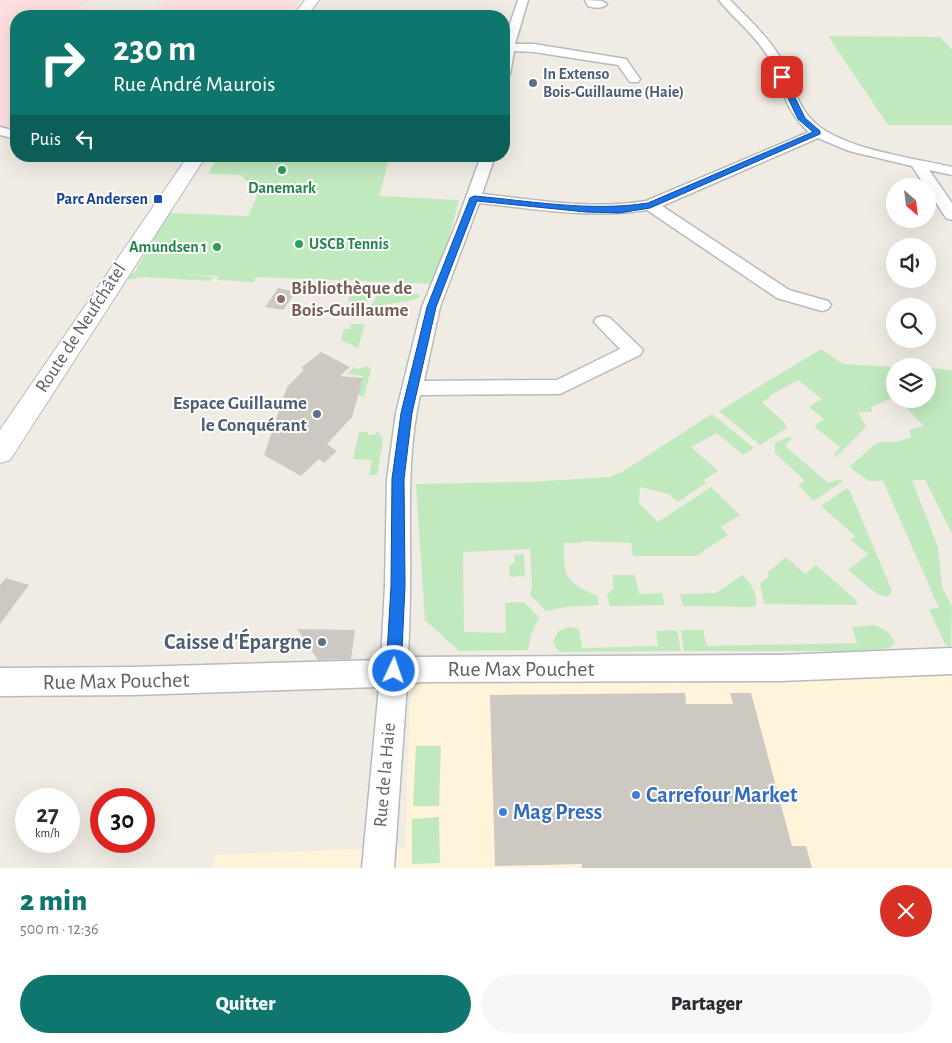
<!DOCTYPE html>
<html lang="fr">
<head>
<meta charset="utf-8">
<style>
	:root { --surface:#fff; --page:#f7f7f7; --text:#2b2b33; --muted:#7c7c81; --accent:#0f766e }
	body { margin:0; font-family:"Alegreya Sans",sans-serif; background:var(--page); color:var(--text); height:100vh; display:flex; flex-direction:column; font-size:19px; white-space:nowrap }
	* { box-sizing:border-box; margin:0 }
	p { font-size:16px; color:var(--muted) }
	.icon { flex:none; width:28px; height:28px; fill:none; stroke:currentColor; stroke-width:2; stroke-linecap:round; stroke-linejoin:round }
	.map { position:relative; height:868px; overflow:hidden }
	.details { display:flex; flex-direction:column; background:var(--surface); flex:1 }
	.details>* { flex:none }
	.banner { position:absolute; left:10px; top:10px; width:500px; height:152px; border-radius:20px; box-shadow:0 5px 20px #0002; background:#0f766e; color:#fff; overflow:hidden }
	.needle { width:32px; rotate:152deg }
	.buttons { position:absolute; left:886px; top:178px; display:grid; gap:10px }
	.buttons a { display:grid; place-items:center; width:50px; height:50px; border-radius:50%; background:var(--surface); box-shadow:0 5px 20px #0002; font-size:25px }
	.speed { position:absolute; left:15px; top:788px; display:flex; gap:10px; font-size:25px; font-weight:700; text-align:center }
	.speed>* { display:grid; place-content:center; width:65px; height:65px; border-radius:50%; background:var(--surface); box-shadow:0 5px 20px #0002; line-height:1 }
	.speed small { font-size:12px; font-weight:400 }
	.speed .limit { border:8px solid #d22; background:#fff; color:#111 }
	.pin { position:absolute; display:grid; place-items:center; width:42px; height:42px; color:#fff; margin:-21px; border-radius:10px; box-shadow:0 2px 8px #0006 }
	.me { position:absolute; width:55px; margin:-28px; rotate:3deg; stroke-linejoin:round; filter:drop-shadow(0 0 4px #0008) }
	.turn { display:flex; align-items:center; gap:18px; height:105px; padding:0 20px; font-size:22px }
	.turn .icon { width:65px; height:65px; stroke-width:2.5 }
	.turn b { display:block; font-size:35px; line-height:42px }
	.then { display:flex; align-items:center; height:48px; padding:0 20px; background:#0003; gap:10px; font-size:19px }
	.round { display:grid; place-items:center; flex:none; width:52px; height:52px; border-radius:26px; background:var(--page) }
	.headline { display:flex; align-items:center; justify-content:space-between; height:85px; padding:0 20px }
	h1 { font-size:30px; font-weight:800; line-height:38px; color:var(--accent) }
	.primary-button { display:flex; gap:10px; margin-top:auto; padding:10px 20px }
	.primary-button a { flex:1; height:58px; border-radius:30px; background:var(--accent); color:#fff; font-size:20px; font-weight:800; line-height:58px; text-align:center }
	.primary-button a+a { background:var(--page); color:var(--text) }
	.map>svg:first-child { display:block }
	.commercial { fill:#fff3d9 }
	.medical { fill:#fedfdf }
	.green { fill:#c1e9be }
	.building { fill:#cdc9c2 }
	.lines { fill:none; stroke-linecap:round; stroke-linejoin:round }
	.street-casing { stroke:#b6babf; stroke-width:3 }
	.secondary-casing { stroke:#b5babf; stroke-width:2 }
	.street { fill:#fff; fill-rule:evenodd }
	.secondary { fill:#fff; fill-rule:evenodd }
	.route { fill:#1a73e8; stroke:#114b97 }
	.service-dot { fill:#5c6f8a; stroke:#fff; stroke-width:2 }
	.leisure-dot { fill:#2e9e5b; stroke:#fff; stroke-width:2 }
	.transit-dot { fill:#1a4fb4; stroke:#fff; stroke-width:2 }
	.education-dot { fill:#8d6e63; stroke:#fff; stroke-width:2 }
	.shop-dot { fill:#3f7fe0; stroke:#fff; stroke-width:2 }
	.labels { text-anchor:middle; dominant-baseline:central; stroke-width:4; stroke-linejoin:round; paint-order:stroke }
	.far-service-label { font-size:16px; font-weight:bold; fill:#4e5e75; stroke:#fff; text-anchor:start }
	.far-leisure-label { font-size:16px; font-weight:bold; fill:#27864d; stroke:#fff }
	.far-transit-label { font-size:16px; font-weight:bold; fill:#164399; stroke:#fff; text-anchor:end }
	.education-label { font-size:19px; font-weight:bold; fill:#785e54; stroke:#fff; text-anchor:start }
	.street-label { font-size:19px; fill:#5c6166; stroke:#fff }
	.service-label { font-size:19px; font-weight:bold; fill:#4e5e75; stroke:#fff; text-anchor:end }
	.near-service-label { font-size:22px; font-weight:bold; fill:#4e5e75; stroke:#fff; text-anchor:end }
	.near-street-label { font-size:22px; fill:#5c6166; stroke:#fff }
	.near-shop-label { font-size:22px; font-weight:bold; fill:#366cbe; stroke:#fff; text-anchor:start }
</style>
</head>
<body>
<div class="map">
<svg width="952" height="868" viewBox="0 0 952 868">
	<rect width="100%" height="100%" fill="#f0ece4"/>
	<path class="commercial" d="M952 660V868H212L215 855 405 847 411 677Z"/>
	<path class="medical" d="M0 0H88L78 8 152 12 165 0H300L288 16H16V131L0 127Z"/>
	<path class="green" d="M828 36 940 37 952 50V125H888Z
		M218 156H390L379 196 459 200 437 284 256 277 254 282 217 280 218 276 185 274 213 277 210 281 144 277 128 280 131 274 134 273 169 213 248 216 257 196 252 187 241 175 208 174Z
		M351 288 373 290 374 292 366 302H348Z
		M380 290 418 294 420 296 414 300 371 307Z
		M351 324H365L358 348 341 340 344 329H350Z
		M821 349 843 364 895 367V397L871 407 872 412H858L866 427 835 458 834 455 840 447 816 428 815 425 824 419 809 407 822 399 798 380 769 396 770 398 762 402 784 422 787 428 760 445 719 411Z
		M367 366 371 369 364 397 358 395 363 376 347 374 354 367 358 369Z
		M928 368 952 370V534L925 480H912L938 547 942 587 952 606 951 647 945 644 929 609 939 608 883 481H869L849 467 874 445 880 442H897L911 437 909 430 924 426 898 399H928Z
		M712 414 754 448 743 455 717 433 691 447 718 471 704 480 706 483 678 502 669 494 640 487 639 503 658 522 711 487 740 515 721 527 728 535 696 556H633L631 543 582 541 581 543H564C564 579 564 580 597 596L599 605 565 607 546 611 530 595 532 585 530 549 463 552 464 632 506 633 505 603 524 602 539 617 532 632 528 650 459 651 425 620 416 484 529 482 609 477 622 472Z
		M359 432H368V435H375L376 432H378L383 439 377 475H369L372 460 353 459Z
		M788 437 792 438 785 446 828 483 840 479 843 481 814 501 798 485 805 481 775 453V443Z
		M847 488 850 491 892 591 888 597 877 594 848 570 868 554 851 540 855 536 821 506Z
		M524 554 525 576 510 577 509 566 515 562 514 555Z
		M786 557 805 574 816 565 858 602 856 605 764 604 760 584 768 577V572Z
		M612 575H635L639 594 662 593 664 605 610 606 607 595 614 588Z
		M742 575C751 583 757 592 756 605L753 607 683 606 680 594 716 593Z
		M875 625 888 632 895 643 889 648 866 651H684L681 630H703L707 646 857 643 852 627Z
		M572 627 579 629 582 648 658 646 656 631 677 630 681 651 559 652 553 643C556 632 560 628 572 627Z
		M416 746H441L439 806H413Z
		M439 817 440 863 412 864V819Z"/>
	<path class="building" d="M278 288 296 292 283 310 265 307Z
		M321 352 350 367 340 376 363 378 352 417 327 444 337 451 324 463 319 459 301 476 264 455 287 387 304 370 301 368Z
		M6 578 29 585 0 624V585Z
		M297 629 355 630 351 659 318 660Z
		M685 693 686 704H733L730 693H751L792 846H806L812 868H582V864L495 866 490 695Z"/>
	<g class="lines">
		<defs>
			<path id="street" d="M518 0H528L515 44H534L626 59 640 79 638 82H630L618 65 534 52 514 51 510 74 504 78V42Z
				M585 0 602 1 607 4C603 9 594 8 588 6Z
				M719 0H730C746 17 765 33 778 54 791 75 794 102 813 121 840 149 914 158 952 167V175L929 170 952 203V220L946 218 928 190V186H925L912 166 849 151 818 138 662 206 789 290 828 301 831 305 828 309 822 311 777 298 647 210C591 219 535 209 479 203L440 307 424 381 557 380 620 349 594 322 596 318 603 316 610 318 643 350 640 355 560 394 420 395C406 458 411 521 410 585 410 609 409 633 408 657L780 655 952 648V674L780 681 422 682 407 684 394 868H362L379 687 133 695 0 696V668L133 667 381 660 385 586 387 479 396 413 422 307 457 222 481 156H495L482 194C537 200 592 210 646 201L809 132C781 108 783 79 765 52 752 32 733 18 719 0Z
				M0 127 16 131V139L0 135Z"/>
			<path id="secondary" d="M305 0H319L307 16H293Z
				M188 156H206L10 460 0 463V430Z"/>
		</defs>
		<use href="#street" class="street-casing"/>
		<use href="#secondary" class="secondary-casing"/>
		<use href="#street" class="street"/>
		<use href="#secondary" class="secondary"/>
	</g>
	<path class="route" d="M782 75 785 77 805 118 820 131V134L650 208 619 213 586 212 477 201 436 307 412 413 404 479 405 586 401 671 399 676 394 678 388 676 386 671 391 586 392 479 401 413 427 307 470 198 474 196C532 201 590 212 648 203L813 132 798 119 778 77Z"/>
	<g class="service-dot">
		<circle cx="533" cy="83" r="5"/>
		<circle cx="317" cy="414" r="5"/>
		<circle cx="322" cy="642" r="5"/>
	</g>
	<g class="leisure-dot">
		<circle cx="282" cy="170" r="5"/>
		<circle cx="299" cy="244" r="5"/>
		<circle cx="217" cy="247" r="5"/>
	</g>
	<rect class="transit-dot" x="153" y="194" width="10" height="10" rx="2.5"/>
	<circle class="education-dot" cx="281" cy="299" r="5"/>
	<g class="shop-dot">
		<circle cx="636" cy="795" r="5"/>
		<circle cx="503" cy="812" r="5"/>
	</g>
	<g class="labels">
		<g class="far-service-label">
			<text x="543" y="74">In Extenso<tspan x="543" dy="18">Bois-Guillaume (Haie)</tspan></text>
		</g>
		<g class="far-leisure-label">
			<text x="282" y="188">Danemark</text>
			<text x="309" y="244" text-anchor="start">USCB Tennis</text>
			<text x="207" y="247" text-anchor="end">Amundsen 1</text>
		</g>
		<g class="far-transit-label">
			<text x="148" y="199">Parc Andersen</text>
		</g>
		<g class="education-label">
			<text x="291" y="288">Bibliothèque de<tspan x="291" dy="22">Bois-Guillaume</tspan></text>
		</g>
		<g class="street-label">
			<text transform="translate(81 328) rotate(-57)">Route de Neufchâtel</text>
			<text transform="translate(385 775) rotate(-85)">Rue de la Haie</text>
		</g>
		<g class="service-label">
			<text x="307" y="403">Espace Guillaume<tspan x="307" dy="22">le Conquérant</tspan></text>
		</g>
		<g class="near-service-label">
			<text x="312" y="642">Caisse d'Épargne</text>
		</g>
		<g class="near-street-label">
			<text x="521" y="669">Rue Max Pouchet</text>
			<text transform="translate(116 681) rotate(-1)">Rue Max Pouchet</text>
		</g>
		<g class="near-shop-label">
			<text x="646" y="795">Carrefour Market</text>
			<text x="513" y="812">Mag Press</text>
		</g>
	</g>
</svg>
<div class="buttons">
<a><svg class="needle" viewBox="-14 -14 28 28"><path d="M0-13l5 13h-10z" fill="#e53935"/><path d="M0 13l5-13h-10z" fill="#7c7c81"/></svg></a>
<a><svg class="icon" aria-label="sound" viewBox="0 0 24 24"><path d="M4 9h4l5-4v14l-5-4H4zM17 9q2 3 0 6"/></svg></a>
<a><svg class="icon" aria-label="search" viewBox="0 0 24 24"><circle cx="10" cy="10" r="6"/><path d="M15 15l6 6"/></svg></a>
<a><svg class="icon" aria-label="layers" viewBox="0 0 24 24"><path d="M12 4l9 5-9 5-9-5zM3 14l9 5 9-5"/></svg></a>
</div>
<div class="speed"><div>27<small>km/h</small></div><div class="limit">30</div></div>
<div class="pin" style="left:782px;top:77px;background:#d93025"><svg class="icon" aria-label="arrive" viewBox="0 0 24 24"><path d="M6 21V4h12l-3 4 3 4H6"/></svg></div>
<svg class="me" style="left:394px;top:671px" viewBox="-20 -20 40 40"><circle r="17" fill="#1a73e8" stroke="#fff" stroke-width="3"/><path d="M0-11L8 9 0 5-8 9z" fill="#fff"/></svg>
<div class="banner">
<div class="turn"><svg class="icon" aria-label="right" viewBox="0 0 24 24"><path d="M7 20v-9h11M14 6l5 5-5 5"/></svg><div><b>230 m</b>Rue André Maurois</div></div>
<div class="then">Puis<svg class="icon" aria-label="left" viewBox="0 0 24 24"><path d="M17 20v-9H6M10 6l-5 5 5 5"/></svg></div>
</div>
</div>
<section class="details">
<div class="headline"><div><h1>2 min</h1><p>500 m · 12:36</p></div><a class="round" style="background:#d93025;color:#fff"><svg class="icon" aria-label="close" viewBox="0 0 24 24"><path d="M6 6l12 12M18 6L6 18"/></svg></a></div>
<div class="primary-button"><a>Quitter</a><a>Partager</a></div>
</section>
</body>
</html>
